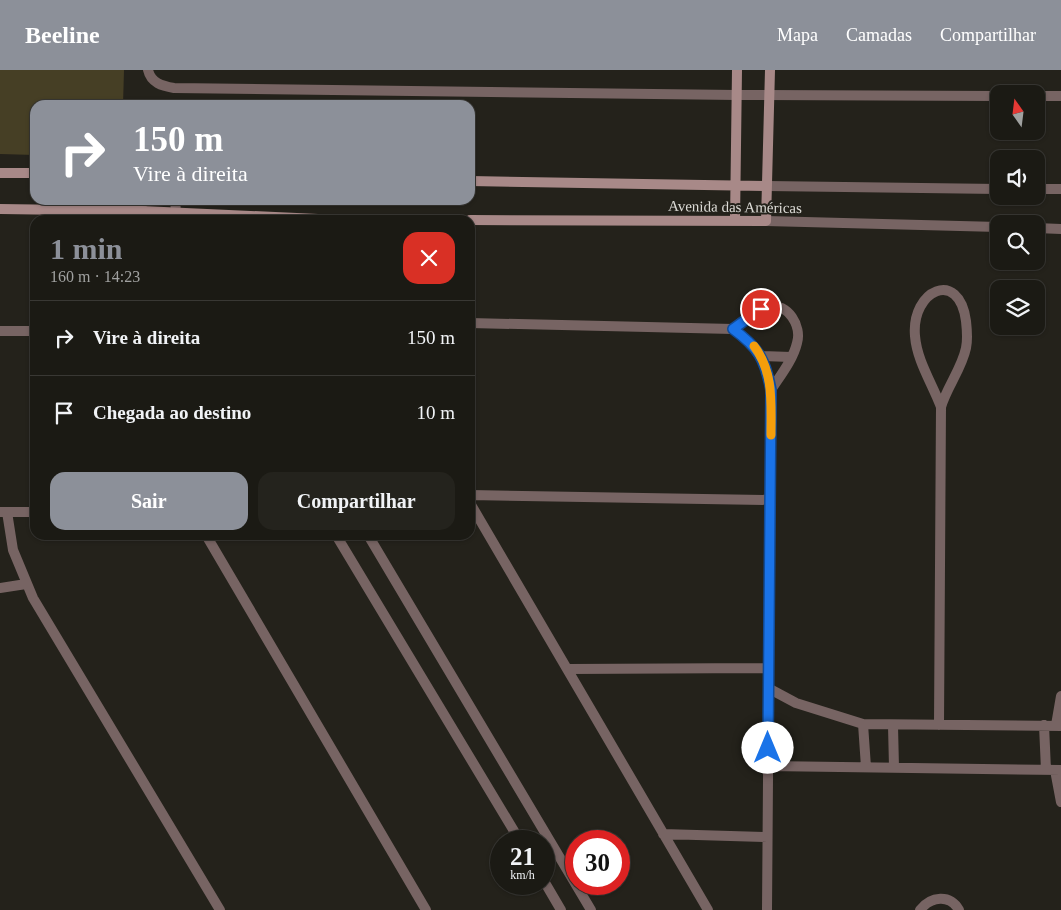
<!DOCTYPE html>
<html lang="pt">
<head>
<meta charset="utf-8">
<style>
	:root { --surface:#1b1a14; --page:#24231d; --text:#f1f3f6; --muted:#a0a1a0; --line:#393834; --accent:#8c9099 }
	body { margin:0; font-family:"Times New Roman",serif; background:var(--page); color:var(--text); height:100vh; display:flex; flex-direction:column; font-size:19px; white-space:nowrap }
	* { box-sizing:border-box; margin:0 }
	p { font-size:16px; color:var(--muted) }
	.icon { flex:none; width:28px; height:28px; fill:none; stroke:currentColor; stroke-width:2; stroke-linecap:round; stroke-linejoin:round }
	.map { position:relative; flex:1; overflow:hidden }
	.sheet { position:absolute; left:30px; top:145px; width:445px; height:325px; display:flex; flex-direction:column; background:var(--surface); border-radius:15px; box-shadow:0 1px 4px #0004,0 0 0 1px var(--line) }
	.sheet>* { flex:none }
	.top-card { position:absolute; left:30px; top:30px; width:445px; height:105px; border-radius:15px; box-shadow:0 1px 4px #0004,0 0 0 1px var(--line); background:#8c9099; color:#fff; overflow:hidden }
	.needle { width:32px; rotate:346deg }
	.fabs { position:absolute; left:990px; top:15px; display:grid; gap:10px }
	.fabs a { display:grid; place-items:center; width:55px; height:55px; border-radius:10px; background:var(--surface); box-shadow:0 1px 4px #0004,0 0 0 1px var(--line); font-size:25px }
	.speed { position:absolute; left:490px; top:760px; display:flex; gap:10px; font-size:25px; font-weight:700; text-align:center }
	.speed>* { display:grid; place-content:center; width:65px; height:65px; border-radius:50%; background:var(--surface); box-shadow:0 1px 4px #0004,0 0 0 1px var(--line); line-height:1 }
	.speed small { font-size:12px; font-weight:400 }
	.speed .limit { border:8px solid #d22; background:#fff; color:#111 }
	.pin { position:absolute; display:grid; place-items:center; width:42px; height:42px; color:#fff; margin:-21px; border:2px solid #fff; border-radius:50%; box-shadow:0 1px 5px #0007 }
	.me { position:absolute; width:55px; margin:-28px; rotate:0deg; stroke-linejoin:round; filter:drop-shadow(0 0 4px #0008) }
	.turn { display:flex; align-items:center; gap:18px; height:105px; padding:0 20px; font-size:22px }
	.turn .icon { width:65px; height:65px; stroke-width:2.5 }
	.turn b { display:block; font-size:35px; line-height:42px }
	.round { display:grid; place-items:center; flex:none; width:52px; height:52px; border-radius:15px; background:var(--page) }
	.overview { display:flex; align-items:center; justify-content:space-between; height:85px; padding:0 20px }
	h1 { font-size:30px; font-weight:700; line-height:38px; color:var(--accent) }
	.button { display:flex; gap:10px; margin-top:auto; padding:10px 20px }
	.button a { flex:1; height:58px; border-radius:15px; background:var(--accent); color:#fff; font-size:20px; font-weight:700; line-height:58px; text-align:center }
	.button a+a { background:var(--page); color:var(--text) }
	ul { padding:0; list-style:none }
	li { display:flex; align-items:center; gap:15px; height:75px; padding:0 20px; border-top:1px solid var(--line) }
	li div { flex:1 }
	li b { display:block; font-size:19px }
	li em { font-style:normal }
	header { display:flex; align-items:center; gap:30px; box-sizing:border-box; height:70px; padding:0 25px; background:var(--accent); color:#fff }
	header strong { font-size:24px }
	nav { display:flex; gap:28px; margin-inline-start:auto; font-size:18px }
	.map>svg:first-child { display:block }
	.green { fill:#463f25 }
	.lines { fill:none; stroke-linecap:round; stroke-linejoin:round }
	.street { stroke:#776463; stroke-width:10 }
	.secondary { stroke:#a88988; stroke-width:10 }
	.route-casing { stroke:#114b97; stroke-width:12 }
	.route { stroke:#1a73e8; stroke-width:9 }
	.slow { stroke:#f59e0b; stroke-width:9 }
	.labels { text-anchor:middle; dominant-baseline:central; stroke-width:4; stroke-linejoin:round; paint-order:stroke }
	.street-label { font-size:15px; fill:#dcdbd6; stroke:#24221b }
</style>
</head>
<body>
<header>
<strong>Beeline</strong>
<nav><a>Mapa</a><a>Camadas</a><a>Compartilhar</a></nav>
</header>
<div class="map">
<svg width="1061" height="840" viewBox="0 0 1061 840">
	<rect width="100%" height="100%" fill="#24221b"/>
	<path class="green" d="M0 0H124L123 35H35V85L0 84Z"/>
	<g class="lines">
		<path class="street" d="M148 0C151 13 162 16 174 18L737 25 999 26
			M1036 26H1061
			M767 116 999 119
			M1036 119H1061
			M141 130 142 141 147 150
			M175 130 176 142 180 150
			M766 151 999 157
			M1036 158 1061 159
			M470 253 733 259C759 278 765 289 771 320L767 840
			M733 259C743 251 756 238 769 236 788 233 802 256 797 273 793 290 780 306 771 320
			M0 261H35
			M762 286 791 287
			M470 425 771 430
			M470 433 708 840
			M1 442H35
			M7 442 13 480 33 528 220 840
			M206 465 426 840
			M336 465 520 771
			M368 465 591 840
			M0 518 26 514
			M569 599 768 598
			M768 618 796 633 863 654 1061 656
			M863 654 866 697
			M939 655 941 337C947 317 962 298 966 278 968 269 967 260 966 251 959 198 911 220 915 266 917 291 932 313 941 337
			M1044 655 1046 700
			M1056 655 1061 626
			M893 656 894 697
			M768 696 1061 700
			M1055 700 1061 732
			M663 764 767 767
			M544 811 561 840
			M920 840C931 826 950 824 959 840"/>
		<path class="secondary" d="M0 103H35
			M470 111 767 116
			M0 139 142 141 318 149 437 150
			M470 150 766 151 770 0
			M735 151 737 0"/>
	</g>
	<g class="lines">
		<defs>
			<path id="route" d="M761 239 733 259C759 278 765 289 771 320L768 678"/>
		</defs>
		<use href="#route" class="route-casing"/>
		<use href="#route" class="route"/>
		<path class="slow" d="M754 276C774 302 771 334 771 365"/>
	</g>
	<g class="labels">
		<g class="street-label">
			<text transform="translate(735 137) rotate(1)">Avenida das Américas</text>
		</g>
	</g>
</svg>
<div class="fabs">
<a><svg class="needle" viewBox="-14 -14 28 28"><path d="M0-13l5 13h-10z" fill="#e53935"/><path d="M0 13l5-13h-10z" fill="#a0a1a0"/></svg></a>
<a><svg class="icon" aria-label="sound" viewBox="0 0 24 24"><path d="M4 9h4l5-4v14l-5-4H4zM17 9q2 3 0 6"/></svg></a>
<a><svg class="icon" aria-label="search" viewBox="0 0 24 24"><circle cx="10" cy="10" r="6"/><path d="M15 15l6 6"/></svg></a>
<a><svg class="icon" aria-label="layers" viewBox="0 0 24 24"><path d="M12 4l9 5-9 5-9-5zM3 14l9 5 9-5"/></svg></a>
</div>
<div class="speed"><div>21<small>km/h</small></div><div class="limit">30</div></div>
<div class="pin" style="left:761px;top:239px;background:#d93025"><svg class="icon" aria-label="arrive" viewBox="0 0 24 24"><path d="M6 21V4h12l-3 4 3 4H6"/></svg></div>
<svg class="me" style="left:768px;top:678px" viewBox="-20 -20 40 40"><circle r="19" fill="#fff"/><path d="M0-13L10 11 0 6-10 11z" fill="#1a73e8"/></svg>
<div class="top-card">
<div class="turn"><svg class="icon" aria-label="right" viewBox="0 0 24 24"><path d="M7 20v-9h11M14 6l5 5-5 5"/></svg><div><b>150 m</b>Vire à direita</div></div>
</div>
<section class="sheet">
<div class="overview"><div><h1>1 min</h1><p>160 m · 14:23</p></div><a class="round" style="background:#d93025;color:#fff"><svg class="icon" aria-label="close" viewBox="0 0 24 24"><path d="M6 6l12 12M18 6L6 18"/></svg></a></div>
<ul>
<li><svg class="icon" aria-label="right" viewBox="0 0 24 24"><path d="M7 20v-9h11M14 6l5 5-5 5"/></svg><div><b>Vire à direita</b></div><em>150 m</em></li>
<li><svg class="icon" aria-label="arrive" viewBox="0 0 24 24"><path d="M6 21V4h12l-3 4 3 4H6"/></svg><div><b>Chegada ao destino</b></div><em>10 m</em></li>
</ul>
<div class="button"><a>Sair</a><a>Compartilhar</a></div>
</section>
</div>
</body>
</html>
